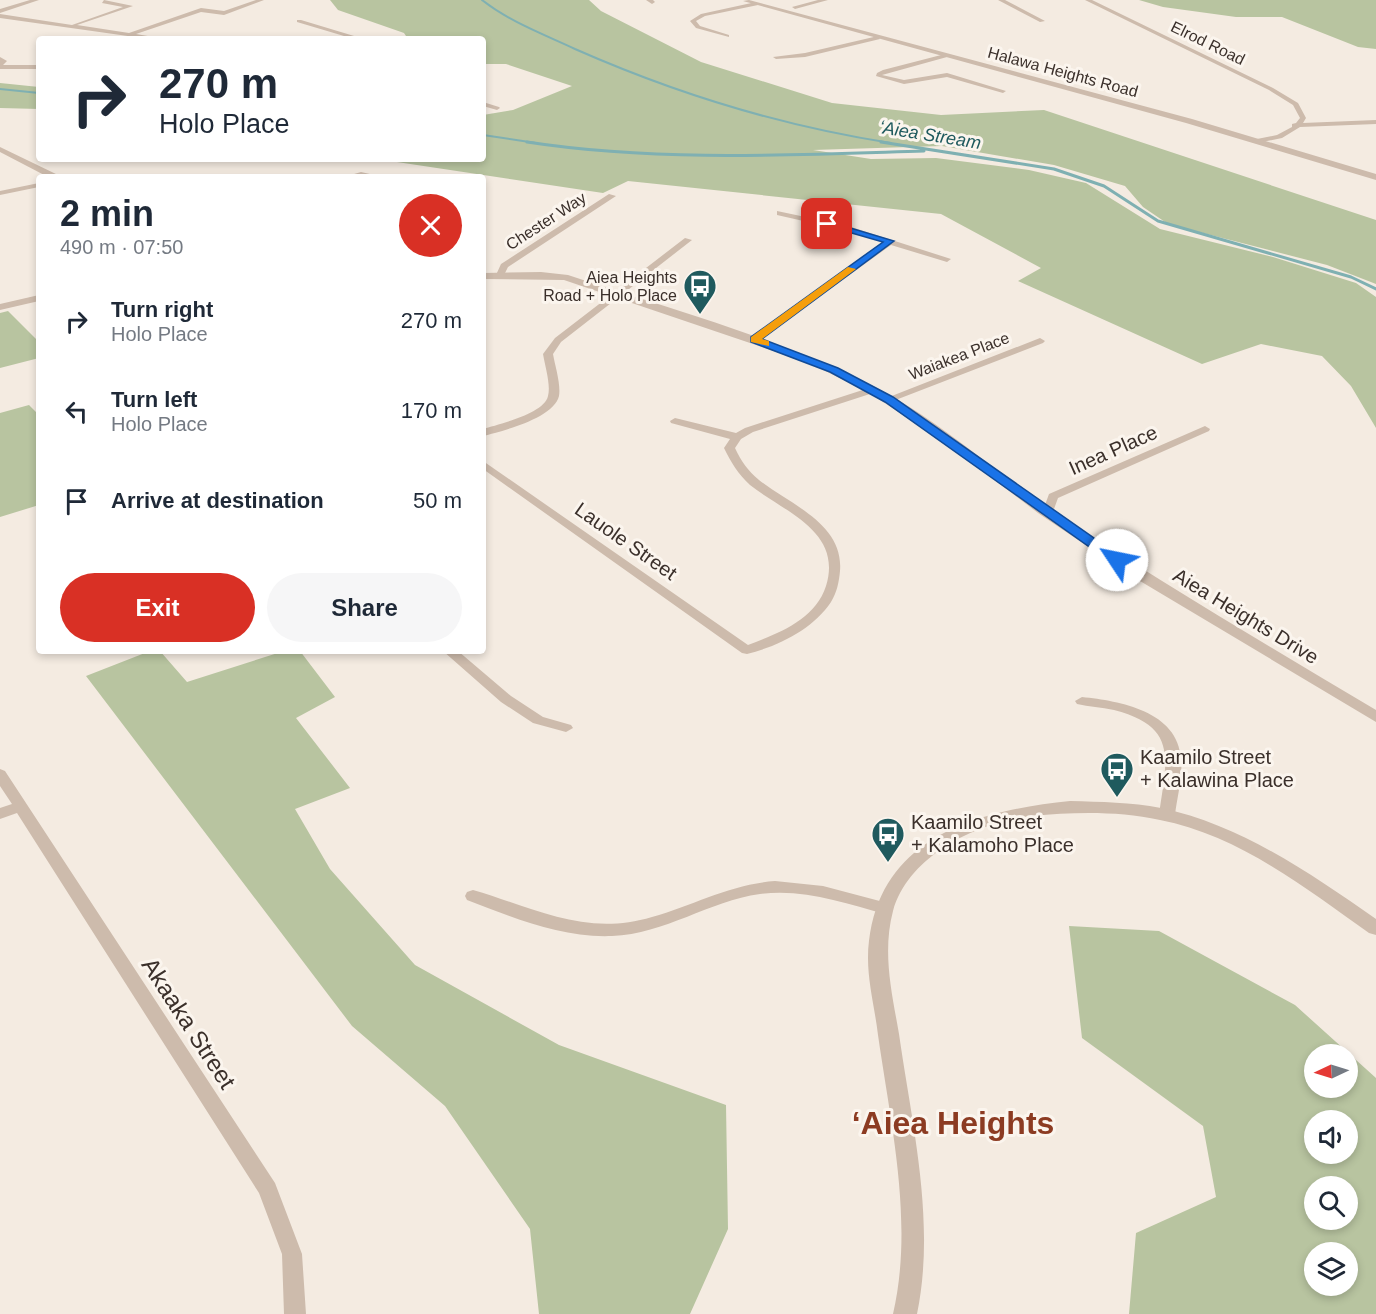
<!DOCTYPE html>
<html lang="en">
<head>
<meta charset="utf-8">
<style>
	:root { --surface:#fff; --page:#f6f6f7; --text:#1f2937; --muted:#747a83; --accent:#d93025 }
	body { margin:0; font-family:Helvetica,sans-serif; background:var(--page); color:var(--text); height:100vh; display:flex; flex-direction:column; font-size:22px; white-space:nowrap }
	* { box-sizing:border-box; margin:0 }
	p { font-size:20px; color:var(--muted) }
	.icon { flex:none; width:33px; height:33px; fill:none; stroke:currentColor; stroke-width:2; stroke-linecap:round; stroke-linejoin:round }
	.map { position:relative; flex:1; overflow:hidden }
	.panel { position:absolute; left:36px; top:174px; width:450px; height:480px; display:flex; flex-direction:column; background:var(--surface); border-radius:6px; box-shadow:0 3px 9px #0003 }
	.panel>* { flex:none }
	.top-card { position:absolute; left:36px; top:36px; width:450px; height:126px; border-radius:6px; box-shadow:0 3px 9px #0003; background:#fff; color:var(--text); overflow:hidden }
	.needle { width:39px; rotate:266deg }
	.controls { position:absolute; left:1304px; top:1044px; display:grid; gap:12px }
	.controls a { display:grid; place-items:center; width:54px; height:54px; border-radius:50%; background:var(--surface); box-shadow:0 3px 9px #0003; font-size:30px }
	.pin { position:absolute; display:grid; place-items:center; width:51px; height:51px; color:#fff; margin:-26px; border-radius:12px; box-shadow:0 3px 9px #0006 }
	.me { position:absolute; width:66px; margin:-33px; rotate:304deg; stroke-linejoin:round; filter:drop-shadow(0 0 4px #0008) }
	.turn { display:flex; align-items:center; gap:21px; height:126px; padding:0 24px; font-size:27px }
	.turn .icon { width:78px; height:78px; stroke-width:2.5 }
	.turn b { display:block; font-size:42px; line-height:51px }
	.round { display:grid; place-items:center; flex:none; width:63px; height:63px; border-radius:32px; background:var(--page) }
	.head { display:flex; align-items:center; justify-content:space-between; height:102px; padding:0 24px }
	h1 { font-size:36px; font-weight:800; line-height:45px }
	.button { display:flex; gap:12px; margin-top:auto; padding:12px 24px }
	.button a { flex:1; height:69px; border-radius:36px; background:var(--accent); color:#fff; font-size:24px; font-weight:800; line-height:69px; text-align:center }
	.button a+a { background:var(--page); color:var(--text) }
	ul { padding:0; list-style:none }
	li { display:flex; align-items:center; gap:18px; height:90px; padding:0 24px }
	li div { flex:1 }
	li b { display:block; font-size:22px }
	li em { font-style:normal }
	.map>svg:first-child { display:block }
	.green { fill:#b8c4a0; fill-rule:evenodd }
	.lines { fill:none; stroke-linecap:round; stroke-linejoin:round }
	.stream-far1 { stroke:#7fb0b2; stroke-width:2 }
	.stream { stroke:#7fb0b2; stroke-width:3 }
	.minor { fill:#cdbbac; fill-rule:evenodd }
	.tertiary { fill:#cdbbac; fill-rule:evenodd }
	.route { fill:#1a73e8; stroke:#114b97; stroke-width:1.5 }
	.slow { fill:#f59e0b }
	.labels { text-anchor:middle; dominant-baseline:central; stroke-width:6; stroke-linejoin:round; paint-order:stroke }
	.far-street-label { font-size:16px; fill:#3b302b; stroke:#fbf5ee }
	.far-poi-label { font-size:16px; fill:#3b302b; stroke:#fbf5ee; text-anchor:end }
	.far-water-label { font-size:18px; font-style:italic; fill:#1f5a5e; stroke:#fbf5ee }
	.street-label { font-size:20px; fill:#3b302b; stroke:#fbf5ee }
	.poi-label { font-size:20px; fill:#3b302b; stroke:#fbf5ee; text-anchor:start }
	.near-street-label { font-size:24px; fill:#3b302b; stroke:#fbf5ee }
	.near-district-label { font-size:32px; font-weight:bold; fill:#8c3b22; stroke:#fbf5ee }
</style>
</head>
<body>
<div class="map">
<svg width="1376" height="1314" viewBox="0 0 1376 1314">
	<rect width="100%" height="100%" fill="#f4ebe1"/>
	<path class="green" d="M330 0H589L601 11 701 62 832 103 941 115 1044 110 1376 220V284L1327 265 1168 224 1143 207 1125 186 1054 165 942 146 813 150 871 159 936 158 1029 170 1086 183 1160 229 1273 257 1356 283 1376 297V428L1351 386 1322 356 1261 344 1202 364 1018 281 1041 268 941 214 628 181 603 193 377 159H483V115L513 110 572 86 506 64H483V39H408L404 33 338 10Z
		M1139 0H1376V49L1358 47 1282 17H1236L1163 7Z
		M0 83 39 87V109L0 108Z
		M8 311 39 342V358L0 368V313Z
		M29 405 39 415V505L0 517V413Z
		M150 651H160L187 682 284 651H300L335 697 296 718 350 788 295 809 330 869 415 965 559 1045 726 1105 728 1229 690 1314H539L530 1229 445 1106 352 1026 86 676Z
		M1069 926 1159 931 1295 1005 1376 1078V1314H1129L1136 1233 1216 1197 1203 1126 1082 1038ZM1314 1054H1347V1088H1314ZM1314 1120H1347V1154H1314ZM1314 1186H1347V1220H1314ZM1314 1252H1347V1286H1314Z"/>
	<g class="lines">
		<path class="stream-far1" d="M482 0C510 22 543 34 575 49 677 94 781 126 891 143
			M0 89 39 93
			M483 135 536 143"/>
		<path class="stream" d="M527 142C657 162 792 155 924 151
			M881 142 1054 169 1104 186 1158 221 1351 277 1376 289"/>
		<path class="minor" d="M30 0H39L0 13V9Z
			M104 0 133 6 77 25 129 33 201 8 224 11 256 0H264L224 15 201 12 136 34 165 39H149L0 18V14L72 25 123 7 102 3Z
			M646 0H653L655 2 652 4Z
			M818 0H828L795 9 792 7Z
			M998 0H1005L1045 21 1040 22Z
			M1085 0H1092L1273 88 1298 103 1306 118 1303 123 1376 120V124L1300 127 1282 138 1257 143V139L1277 135 1292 127V124L1296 123 1300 118 1293 105 1269 90Z
			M756 2 758 5 705 16 696 21 700 26 729 35V37L696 28 690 21 701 14Z
			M297 20H301L364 39H354L297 22Z
			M878 36 880 39 805 57 776 59 773 57 805 53Z
			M945 54 947 57 882 75 904 80 947 73 1006 91 1003 93 947 77 904 84 876 76 877 73 883 70Z
			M0 57 7 61 0 68Z
			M483 102 499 107 500 108 497 110 483 106Z
			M361 172 383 177H344Z
			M39 183V187L0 195V191Z
			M609 194 616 196 508 267 503 277H497L496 275 501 264Z
			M777 211 848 226 951 259 947 262 891 245 758 341H752V337L883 242 843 230 777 215Z
			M685 238 692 240 561 342 553 354C555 366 561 384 559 396 554 418 503 431 483 436V429C499 424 544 414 548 396 551 385 545 366 543 354L555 338Z
			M39 295V301L0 310V304Z
			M1040 338 1045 341 1043 343 893 401H885L884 399Z
			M872 387 877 390 876 392 753 432 741 439 735 448C741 461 748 471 759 480 791 505 844 524 840 571 839 582 837 592 831 602 813 629 779 646 747 654L742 653 483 469V461L748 645C779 633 815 620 826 586 843 531 784 512 750 485 738 474 731 462 724 448L730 439 671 423 670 421 675 418 736 433 745 428Z
			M1205 426 1210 429 1209 431 1058 498 1054 509 1043 514 1037 510 1045 505 1049 494Z
			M443 651H458L511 696 543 717 571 725 573 728 566 732 533 723 501 702Z
			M1082 697C1120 701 1178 711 1181 759 1183 777 1177 797 1175 815L1172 819H1162L1159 815C1166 761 1180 727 1114 710 1101 707 1089 707 1077 704L1075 701Z
			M0 769 5 771 275 1183 302 1254 306 1314H284L282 1254 259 1193 17 813 0 819V808L12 804 0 786Z
			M775 881 823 886 891 904 893 908 891 912 885 914C845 903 802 888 760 894 709 901 665 934 612 936 561 938 514 918 467 900L465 896 467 892 473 890C535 908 585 937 652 917 694 905 731 884 775 881Z"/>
		<path class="tertiary" d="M749 0 1192 119 1376 174V180L1186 123 743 1Z
			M0 65H39V69H0Z
			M0 147 58 175 59 177H48L0 152Z
			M541 272 568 275C670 309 778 338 873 386 938 419 992 470 1052 510 1158 581 1267 645 1376 710V722L1130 575 1038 513 947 444 868 392 809 363 564 280 483 279V273Z
			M1070 801C1101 802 1131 802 1161 808 1241 825 1310 873 1376 919V935L1369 933C1306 888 1238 835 1160 820 1118 811 1075 812 1032 816 978 822 909 855 893 911 882 953 892 993 899 1034 912 1125 936 1222 917 1314H893C914 1223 891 1126 878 1035 875 1009 868 984 868 958 871 840 972 811 1070 801Z"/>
	</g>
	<path class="route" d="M827 221 894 241 762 339 838 368 893 397 1121 557V563H1112L885 402 830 372 751 342V337L883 242 824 225Z"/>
	<path class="slow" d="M848 267 856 269 762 339 769 341V346L751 342V337Z"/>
	<defs>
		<symbol id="bus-pin" viewBox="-11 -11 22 30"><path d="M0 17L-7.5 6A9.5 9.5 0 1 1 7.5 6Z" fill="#1f5a5e" stroke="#fbf5ee"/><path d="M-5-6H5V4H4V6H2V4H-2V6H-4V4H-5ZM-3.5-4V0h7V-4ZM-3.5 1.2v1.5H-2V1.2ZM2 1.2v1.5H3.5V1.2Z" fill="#fff"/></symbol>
	</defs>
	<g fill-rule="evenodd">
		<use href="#bus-pin" x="681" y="267" width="38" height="52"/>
		<use href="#bus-pin" x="1098" y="750" width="38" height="52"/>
		<use href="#bus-pin" x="869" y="815" width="38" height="52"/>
	</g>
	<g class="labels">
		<g class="far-street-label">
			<text transform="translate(1208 43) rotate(26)">Elrod Road</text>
			<text transform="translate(1063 72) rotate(15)">Halawa Heights Road</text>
			<text transform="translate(546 221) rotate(-33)">Chester Way</text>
			<text transform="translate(959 356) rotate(-21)">Waiakea Place</text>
		</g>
		<g class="far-poi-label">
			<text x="677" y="277">Aiea Heights<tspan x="677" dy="18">Road + Holo Place</tspan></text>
		</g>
		<g class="far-water-label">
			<text transform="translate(930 135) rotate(9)">ʻAiea Stream</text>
		</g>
		<g class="street-label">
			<text transform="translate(1113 450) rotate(-24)">Inea Place</text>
			<text transform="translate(626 541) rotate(35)">Lauole Street</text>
			<text transform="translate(1246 616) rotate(31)">Aiea Heights Drive</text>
		</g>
		<g class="poi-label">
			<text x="1140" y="757">Kaamilo Street<tspan x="1140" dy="23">+ Kalawina Place</tspan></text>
			<text x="911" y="822">Kaamilo Street<tspan x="911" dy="23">+ Kalamoho Place</tspan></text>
		</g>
		<g class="near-street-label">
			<text transform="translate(189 1023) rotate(57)">Akaaka Street</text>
		</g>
		<g class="near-district-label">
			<text x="953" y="1123">ʻAiea Heights</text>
		</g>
	</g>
</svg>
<div class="controls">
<a><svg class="needle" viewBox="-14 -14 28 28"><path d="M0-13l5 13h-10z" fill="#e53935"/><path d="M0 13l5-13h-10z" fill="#747a83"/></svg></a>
<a><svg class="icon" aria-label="sound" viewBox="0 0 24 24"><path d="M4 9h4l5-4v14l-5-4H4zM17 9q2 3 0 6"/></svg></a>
<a><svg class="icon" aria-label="search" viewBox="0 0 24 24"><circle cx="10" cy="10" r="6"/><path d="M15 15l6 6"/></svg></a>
<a><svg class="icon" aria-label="layers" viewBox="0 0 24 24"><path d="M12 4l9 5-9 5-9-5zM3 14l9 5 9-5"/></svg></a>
</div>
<div class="pin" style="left:827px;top:224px;background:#d93025"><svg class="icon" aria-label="arrive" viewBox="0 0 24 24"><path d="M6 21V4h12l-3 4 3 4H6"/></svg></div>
<svg class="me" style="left:1117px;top:560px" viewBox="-20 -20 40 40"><circle r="19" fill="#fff"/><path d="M0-13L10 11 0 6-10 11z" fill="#1a73e8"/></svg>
<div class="top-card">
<div class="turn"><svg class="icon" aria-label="right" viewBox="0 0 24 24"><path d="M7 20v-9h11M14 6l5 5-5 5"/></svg><div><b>270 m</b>Holo Place</div></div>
</div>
<section class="panel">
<div class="head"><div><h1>2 min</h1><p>490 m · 07:50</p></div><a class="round" style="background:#d93025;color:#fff"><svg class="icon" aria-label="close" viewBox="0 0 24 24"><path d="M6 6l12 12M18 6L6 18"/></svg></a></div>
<ul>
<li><svg class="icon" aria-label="right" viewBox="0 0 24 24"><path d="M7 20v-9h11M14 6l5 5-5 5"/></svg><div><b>Turn right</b><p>Holo Place</p></div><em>270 m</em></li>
<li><svg class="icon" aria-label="left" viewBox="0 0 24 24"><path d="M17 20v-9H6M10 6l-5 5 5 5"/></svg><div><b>Turn left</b><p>Holo Place</p></div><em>170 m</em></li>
<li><svg class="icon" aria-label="arrive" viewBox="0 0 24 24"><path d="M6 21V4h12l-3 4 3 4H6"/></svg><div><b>Arrive at destination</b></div><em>50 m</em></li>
</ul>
<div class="button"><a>Exit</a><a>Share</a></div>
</section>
</div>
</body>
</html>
